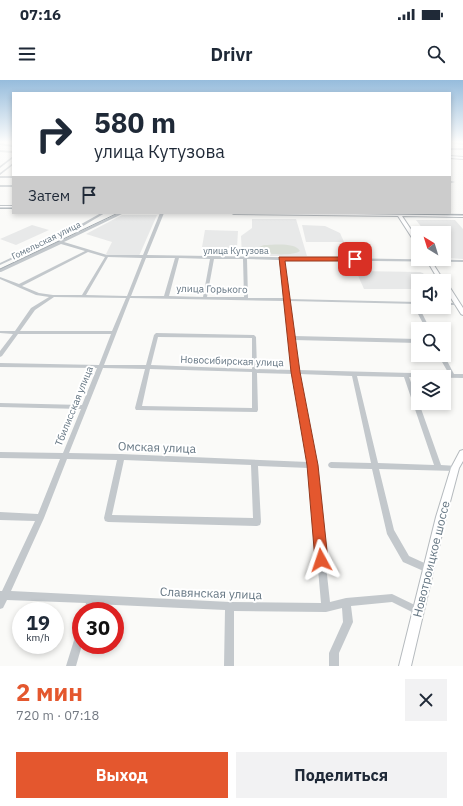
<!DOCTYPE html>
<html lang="ru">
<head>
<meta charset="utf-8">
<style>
	:root { --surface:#fff; --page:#f2f2f3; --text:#1f2937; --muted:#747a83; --accent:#e4572e }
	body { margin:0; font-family:"IBM Plex Sans",sans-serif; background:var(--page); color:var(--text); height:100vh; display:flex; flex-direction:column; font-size:15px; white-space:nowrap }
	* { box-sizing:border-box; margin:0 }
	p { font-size:13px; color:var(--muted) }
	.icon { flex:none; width:22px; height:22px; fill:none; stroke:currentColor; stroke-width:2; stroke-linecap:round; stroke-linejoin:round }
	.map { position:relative; height:586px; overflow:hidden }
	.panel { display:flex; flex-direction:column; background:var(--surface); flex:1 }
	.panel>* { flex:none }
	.top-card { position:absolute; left:12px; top:12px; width:439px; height:122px; border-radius:0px; box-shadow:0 2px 6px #0003; background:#fff; color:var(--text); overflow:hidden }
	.needle { width:26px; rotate:322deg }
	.tools { position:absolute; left:411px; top:146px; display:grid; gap:8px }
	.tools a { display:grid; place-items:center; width:40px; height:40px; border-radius:0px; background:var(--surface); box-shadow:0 2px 6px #0003; font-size:20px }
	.speed { position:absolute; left:12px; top:522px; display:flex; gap:8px; font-size:20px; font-weight:700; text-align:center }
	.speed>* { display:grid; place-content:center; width:52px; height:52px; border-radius:50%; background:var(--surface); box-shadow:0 2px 6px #0003; line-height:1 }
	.speed small { font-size:10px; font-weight:400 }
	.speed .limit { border:6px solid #d22; background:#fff; color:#111 }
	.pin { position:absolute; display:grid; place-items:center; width:34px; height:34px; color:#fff; margin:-17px; border-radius:8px; box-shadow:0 2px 6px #0006 }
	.me { position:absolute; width:44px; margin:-22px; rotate:355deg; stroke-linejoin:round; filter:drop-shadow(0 0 3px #0008) }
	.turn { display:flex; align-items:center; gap:14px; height:84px; padding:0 16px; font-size:18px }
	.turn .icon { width:52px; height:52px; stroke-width:2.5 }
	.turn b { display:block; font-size:28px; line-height:34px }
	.then { display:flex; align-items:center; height:38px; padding:0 16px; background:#0003; gap:8px; font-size:15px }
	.round { display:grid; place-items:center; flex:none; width:42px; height:42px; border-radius:0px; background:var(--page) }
	.overview { display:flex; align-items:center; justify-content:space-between; height:68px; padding:0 16px }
	h1 { font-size:24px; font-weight:700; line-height:30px; color:var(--accent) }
	.button { display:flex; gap:8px; margin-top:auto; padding:8px 16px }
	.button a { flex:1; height:46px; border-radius:0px; background:var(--accent); color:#fff; font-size:16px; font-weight:700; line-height:46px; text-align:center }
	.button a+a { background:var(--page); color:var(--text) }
	.status { display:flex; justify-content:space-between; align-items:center; height:28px; padding:0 20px; background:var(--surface); direction:ltr }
	.status svg { height:11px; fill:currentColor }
	header { display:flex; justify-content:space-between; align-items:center; height:52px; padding:0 16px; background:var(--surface); font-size:18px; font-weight:700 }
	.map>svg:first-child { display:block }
	.built { fill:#e8e9e9 }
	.green { fill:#dadfd7 }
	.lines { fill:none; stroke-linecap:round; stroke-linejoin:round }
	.river { fill:#bbc7cb; fill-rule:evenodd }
	.major-casing { stroke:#b5babe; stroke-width:2 }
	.minor { fill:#c3c8cc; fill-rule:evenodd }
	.major { fill:#fff; fill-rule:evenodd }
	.tram { stroke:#a2aab0; stroke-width:1 }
	.route { fill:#e4572e; stroke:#94391e }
	.labels { text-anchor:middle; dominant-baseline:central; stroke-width:4; stroke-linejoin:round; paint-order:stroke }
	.far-street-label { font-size:9px; fill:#657683; stroke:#fff }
	.street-label { font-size:10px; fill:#657683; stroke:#fff }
	.near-street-label { font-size:12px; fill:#657683; stroke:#fff }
</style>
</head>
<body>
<div class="status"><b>07:16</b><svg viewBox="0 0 49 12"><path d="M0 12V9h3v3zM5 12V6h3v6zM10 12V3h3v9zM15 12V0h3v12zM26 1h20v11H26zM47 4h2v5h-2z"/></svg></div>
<header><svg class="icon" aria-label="menu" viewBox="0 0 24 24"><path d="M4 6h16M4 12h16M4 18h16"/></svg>Drivr<svg class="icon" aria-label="search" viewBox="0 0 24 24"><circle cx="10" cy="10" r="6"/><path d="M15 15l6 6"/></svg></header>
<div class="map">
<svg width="463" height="586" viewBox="0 0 463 586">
	<rect width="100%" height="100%" fill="#fafaf8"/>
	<path class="built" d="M122 135H157L139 176H108L106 174 112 162 86 154Z
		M252 139H296L307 176H242L241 156 252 148Z
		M416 140H455L463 149V179L445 178 444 153H426Z
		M32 145 49 150 16 165 0 159Z
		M302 145 325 146 340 153 344 162H306Z
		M205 150 238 151 237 168 202 167Z
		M356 191 420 192 423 193 428 201H418V209H364Z"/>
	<path class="green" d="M264 165C274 165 295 162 300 171 295 176 265 175 258 171L259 167Z"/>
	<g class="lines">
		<path class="river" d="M450 62 463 63V65L450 63Z
			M0 63 13 65V67L0 65Z"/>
		<defs>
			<path id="major" d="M450 76 463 77V79L450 78Z
				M0 126H13V128H0Z
				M232 133 397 134 396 133H400L401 134 463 135V137L402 136 418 160V164H416L398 136 234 134Z
				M426 179H430L444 201 447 203 463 228V235L461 234 444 207V201H439Z
				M463 370V381L459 388 446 437 411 586H399L436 437 451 388 460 371Z"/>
		</defs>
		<use href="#major" class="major-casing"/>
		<path class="minor" d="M450 68H463V70H450Z
			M0 70 13 71V73L0 72Z
			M13 76V78L0 88V86Z
			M13 83V85L0 95V93Z
			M0 96H13V98H0Z
			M450 101 455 102 450 103Z
			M0 105H13V107H0Z
			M101 133H105L78 149 0 185V183L76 147Z
			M119 133H124L64 162 107 175H143L160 133H164L147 175 463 180V182L283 180 288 219 418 222V224L289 221 294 256 418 259V263L294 260 298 290 449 294 438 275H444L454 294H463V298L409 297 418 321V323H419L441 385 457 386 458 388 457 390 455 391 379 389 394 450 409 476 431 486 432 489 431 492 428 493 403 482 387 454 372 389 331 388 329 387 328 385 329 383 331 382 371 383 352 296 299 294 315 385 330 522 346 518 392 514 421 528 422 531 421 534 418 535 392 522 351 526 353 542 339 573V586H329V573L343 542 342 528 326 532 234 531V586H224L225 530 94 524 92 531H84L86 523 7 520 3 528 0 529V511H2L35 441 0 440V432L38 434 60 379 0 378V372L63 373 81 329 0 327V323L82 325 97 288 0 287V283L99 285 111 254H18L2 276 0 277V271L13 254 0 253V251H15L31 228 49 217 36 215 0 199V197L19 204 85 171 61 164 1 192H0V189L57 162 58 161H60ZM88 172 105 177 82 215H53L39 213 22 206ZM108 177 142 178 127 216 86 215ZM146 178H175L164 216H131ZM179 178 210 179 203 217 169 216ZM214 179H243L244 217H207ZM247 179 279 180 284 218H248ZM54 217 126 218 112 251H20L35 230ZM130 218 284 221 293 290 257 289 256 257 254 255 156 253 154 255 146 285H104ZM158 257 252 258V289L151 285ZM103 288 145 289 135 328 136 330H138L255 332H257L258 330 257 293 294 294 308 382 121 374 69 373ZM150 289 252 292V328L142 326ZM357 296 404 297 434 385 378 383ZM67 379 117 380 104 438 105 441 108 442 257 446 260 445 261 442 258 386 309 388 321 523 230 522 11 511 44 438ZM124 380 251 385 253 438 112 435Z
			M444 223H457L459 224 457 225H444Z
			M418 233H422L430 249H426L418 234Z
			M81 549V565H82L76 586H66L76 554 78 551Z"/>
		<use href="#major" class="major"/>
		<path class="tram" d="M0 128H13
			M319 133 463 135
			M0 189 118 133"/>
	</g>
	<linearGradient id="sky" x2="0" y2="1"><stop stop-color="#96bcdc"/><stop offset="0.43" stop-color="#fdfdfc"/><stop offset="1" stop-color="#fdfdfc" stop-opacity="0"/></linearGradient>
	<rect width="463" height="144" fill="url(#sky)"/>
	<path class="route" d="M279 177H355L358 179 355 181H285L300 292 318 385 328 480 326 485 321 487 317 485 315 480 307 385 291 292Z"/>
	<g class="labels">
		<g class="far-street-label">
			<text transform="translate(46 160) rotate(-26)">Гомельская улица</text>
			<text x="236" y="170">улица Кутузова</text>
		</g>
		<g class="street-label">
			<text transform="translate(212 209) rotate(1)">улица Горького</text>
			<text transform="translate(232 281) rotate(2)">Новосибирская улица</text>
			<text transform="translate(74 326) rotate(-68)">Тбилисская улица</text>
		</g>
		<g class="near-street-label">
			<text transform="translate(157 367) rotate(2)">Омская улица</text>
			<text transform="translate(431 479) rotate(-76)">Новотроицкое шоссе</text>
			<text transform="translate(211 513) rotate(2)">Славянская улица</text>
		</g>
	</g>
</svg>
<div class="tools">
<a><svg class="needle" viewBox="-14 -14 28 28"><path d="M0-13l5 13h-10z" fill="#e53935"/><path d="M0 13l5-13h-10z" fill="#747a83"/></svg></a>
<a><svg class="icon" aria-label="sound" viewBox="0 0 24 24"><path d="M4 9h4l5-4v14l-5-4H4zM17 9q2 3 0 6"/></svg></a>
<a><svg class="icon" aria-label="search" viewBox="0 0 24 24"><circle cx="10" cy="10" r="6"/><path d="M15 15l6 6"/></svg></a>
<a><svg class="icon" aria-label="layers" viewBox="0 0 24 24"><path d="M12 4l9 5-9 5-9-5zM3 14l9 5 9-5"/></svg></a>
</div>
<div class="speed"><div>19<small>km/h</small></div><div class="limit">30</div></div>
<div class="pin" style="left:355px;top:179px;background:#d93025"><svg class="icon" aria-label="arrive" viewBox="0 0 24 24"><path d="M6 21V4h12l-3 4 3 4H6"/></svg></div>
<svg class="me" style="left:321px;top:480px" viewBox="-20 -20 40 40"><path d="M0-17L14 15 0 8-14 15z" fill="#e4572e" stroke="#fff" stroke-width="4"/></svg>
<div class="top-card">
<div class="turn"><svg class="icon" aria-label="right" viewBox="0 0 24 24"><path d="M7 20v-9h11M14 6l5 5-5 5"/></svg><div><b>580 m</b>улица Кутузова</div></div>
<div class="then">Затем<svg class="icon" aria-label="arrive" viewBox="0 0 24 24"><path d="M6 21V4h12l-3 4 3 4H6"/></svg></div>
</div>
</div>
<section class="panel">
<div class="overview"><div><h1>2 мин</h1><p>720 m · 07:18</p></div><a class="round"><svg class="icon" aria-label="close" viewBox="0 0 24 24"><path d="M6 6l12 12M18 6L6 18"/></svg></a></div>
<div class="button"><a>Выход</a><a>Поделиться</a></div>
</section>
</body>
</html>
